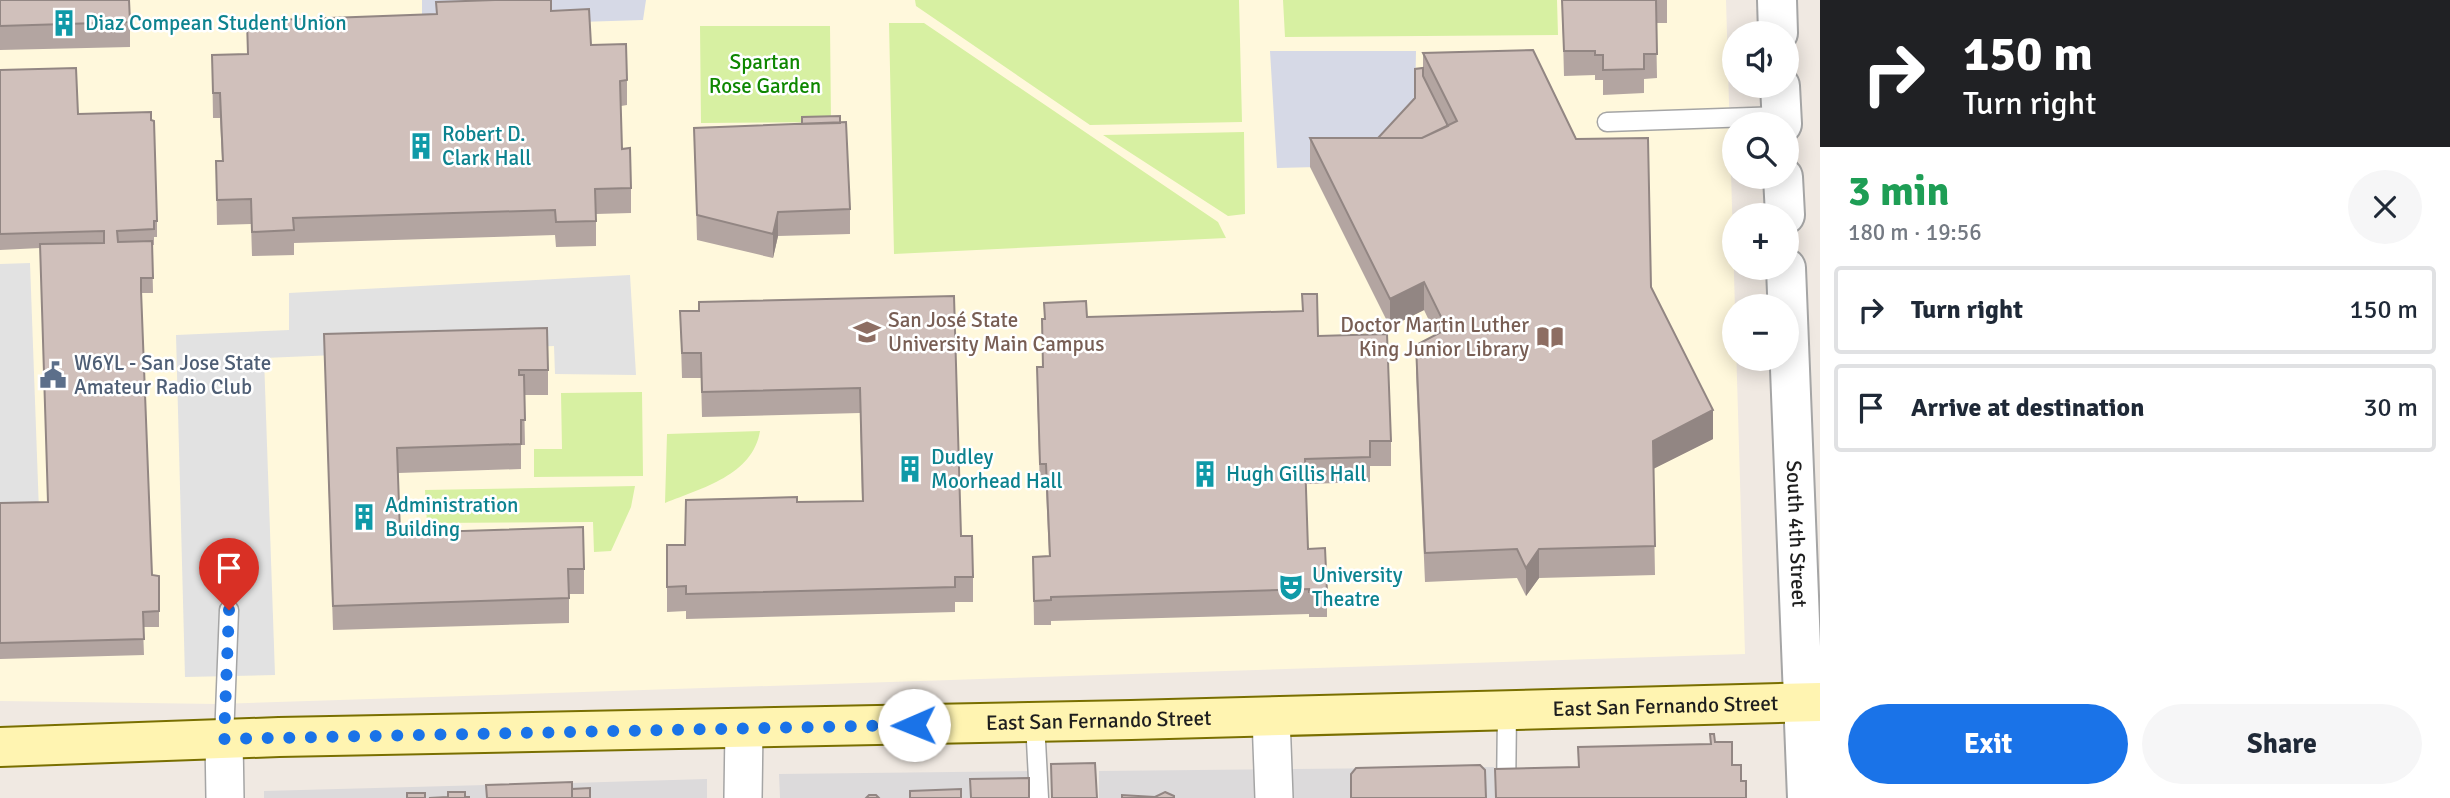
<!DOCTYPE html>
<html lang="en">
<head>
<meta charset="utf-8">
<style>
	:root { --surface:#fff; --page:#f6f6f7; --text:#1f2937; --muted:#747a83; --line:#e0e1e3; --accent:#1a73e8 }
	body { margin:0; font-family:Signika,sans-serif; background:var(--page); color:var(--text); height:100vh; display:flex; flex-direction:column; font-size:26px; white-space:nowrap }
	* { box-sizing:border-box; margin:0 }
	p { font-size:23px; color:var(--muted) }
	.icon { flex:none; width:38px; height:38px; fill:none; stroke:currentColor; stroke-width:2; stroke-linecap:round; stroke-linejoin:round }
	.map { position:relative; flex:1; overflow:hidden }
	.drawer { display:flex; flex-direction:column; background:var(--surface); width:630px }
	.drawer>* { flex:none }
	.top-card { background:#202124; color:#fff; overflow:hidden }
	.tools { position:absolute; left:1722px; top:21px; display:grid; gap:14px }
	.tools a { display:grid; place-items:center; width:77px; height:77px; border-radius:50%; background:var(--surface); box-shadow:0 4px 18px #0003; font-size:35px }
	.pin { position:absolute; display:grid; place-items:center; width:60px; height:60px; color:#fff; margin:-72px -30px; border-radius:50% 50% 50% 0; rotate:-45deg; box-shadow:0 0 7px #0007 }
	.pin .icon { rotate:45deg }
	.me { position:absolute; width:77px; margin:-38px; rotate:269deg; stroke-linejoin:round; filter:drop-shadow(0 0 5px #0008) }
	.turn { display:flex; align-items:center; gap:24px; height:147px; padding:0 28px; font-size:32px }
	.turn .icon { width:91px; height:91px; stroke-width:2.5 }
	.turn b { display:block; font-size:49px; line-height:60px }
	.round { display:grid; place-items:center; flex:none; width:74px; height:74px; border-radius:37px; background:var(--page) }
	.head { display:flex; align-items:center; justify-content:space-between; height:119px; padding:0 28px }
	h1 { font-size:42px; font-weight:700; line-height:52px; color:#1e9e55 }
	.button { display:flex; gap:14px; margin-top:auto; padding:14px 28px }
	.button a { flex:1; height:80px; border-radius:42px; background:var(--accent); color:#fff; font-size:28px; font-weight:700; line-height:80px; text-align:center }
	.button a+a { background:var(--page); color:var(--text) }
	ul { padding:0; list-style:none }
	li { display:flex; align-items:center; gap:21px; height:88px; margin:0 14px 10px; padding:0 14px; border:4px solid var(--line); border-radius:7px }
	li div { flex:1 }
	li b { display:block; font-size:26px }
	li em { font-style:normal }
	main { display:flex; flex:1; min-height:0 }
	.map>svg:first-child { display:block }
	.residential { fill:#dcdadb }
	.education { fill:#fff8dc }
	.grass { fill:#d7f0a2 }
	.parking { fill:#e2e2e2 }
	.plaza { fill:#d6d9e6 }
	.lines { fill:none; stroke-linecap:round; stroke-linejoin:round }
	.service-casing { stroke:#a5a5a5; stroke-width:21 }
	.minor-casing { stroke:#a5a5a5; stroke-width:40 }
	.tertiary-casing { stroke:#a5a5a5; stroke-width:42 }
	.secondary-casing { stroke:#796f00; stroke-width:42 }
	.service { stroke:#fff; stroke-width:18 }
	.minor { stroke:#fff; stroke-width:37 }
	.tertiary { stroke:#fff; stroke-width:38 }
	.secondary { stroke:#fff4b1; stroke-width:38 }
	.wall { fill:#b3a5a1 }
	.shaded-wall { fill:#928683 }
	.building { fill:#d0c0bb; stroke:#928683; stroke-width:2 }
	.route { stroke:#1a73e8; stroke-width:12; stroke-dasharray:0 21.6 }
	.labels { text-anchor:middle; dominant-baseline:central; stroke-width:5; stroke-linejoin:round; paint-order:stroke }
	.culture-label { font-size:21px; fill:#0d838f; stroke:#fff; text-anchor:start }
	.park-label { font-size:21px; fill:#0e8700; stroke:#fff }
	.education-label { font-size:21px; fill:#785e54; stroke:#fff; text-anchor:start }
	.service-label { font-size:21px; fill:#4e5e75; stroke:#fff; text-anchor:start }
	.street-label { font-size:21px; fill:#1e1e1e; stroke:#fff }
</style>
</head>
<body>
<main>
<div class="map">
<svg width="1820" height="798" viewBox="0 0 1820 798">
	<rect width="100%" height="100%" fill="#f0e9e2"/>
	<path class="residential" d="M1494 767 1495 798H1099V771Z
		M1033 771 1034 798H780L779 774Z
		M707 779V798H572L571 783Z
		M486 785V798H264V791Z"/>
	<path class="education" d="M0 0H1726L1745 654 218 704 0 701Z"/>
	<path class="grass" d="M915 0H1239L1242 122 1090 125 916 6Z
		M1283 0H1557L1558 35 1285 37Z
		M889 23H924L1218 222 1226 238 894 254Z
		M700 26H830L831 122 701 123Z
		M1244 132 1245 214 1228 216 1103 135Z
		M642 392 643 476 534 477V449H562L561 393Z
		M760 431C753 475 702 488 665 503L667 434Z
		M635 486 631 507 611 551 594 552 593 522 427 523 425 490Z"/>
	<path class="parking" d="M30 263 39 511 0 513V264Z
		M630 275 636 375 555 374 554 346 264 358 275 675 185 677 176 335 289 330V293Z"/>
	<path class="plaza" d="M422 0H646L643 20 422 27Z
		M1270 51H1416L1415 104 1357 166 1277 168Z"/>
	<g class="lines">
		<defs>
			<path id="service" d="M1607 122 1781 116
				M1035 722 1039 798
				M224 739 229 610
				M1506 798 1507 711"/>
			<path id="minor" d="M1271 717 1274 798
				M224 739 225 798
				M743 798 744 729"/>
			<g id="tertiary">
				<path d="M1777 0 1778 33"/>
				<path d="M1780 86 1782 124"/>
				<path d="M1783 177 1785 215"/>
				<path id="s1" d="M1786 268 1807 798"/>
			</g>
			<g id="secondary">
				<path id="s2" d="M0 747 279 737 1131 720 1820 702"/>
			</g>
		</defs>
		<use href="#service" class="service-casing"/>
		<use href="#minor" class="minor-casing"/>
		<use href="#tertiary" class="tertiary-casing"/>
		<use href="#secondary" class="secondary-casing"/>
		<use href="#service" class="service"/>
		<use href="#minor" class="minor"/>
		<use href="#tertiary" class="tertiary"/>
		<use href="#secondary" class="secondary"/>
	</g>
	<path class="wall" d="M0 0 130 22V47L0 50Z
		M1562 0H1667V23H1656L1657 78 1644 79V93L1603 95V80H1595V75L1564 76Z
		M551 11 591 45 627 80V105L621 106 622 149 631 188V213L596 214V246L556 247 555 235 294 243V255L252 256 251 224 217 225 216 161H222L220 118H213L212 55 248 54 247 21Z
		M1423 53 1576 139 1651 287 1713 439 1653 469 1655 575 1539 578 1526 596 1517 578 1425 582 1416 373V345L1436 335 1424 310 1390 327 1310 167V138H1378L1415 98 1423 68Z
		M0 70 78 114 157 221V237H154V245H152L153 293H141L152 575 159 576V627H143L144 655 0 659V503L48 502 40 248 0 250Z
		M694 128 850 209V234L778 236 773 258 697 240Z
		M1302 294 1318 336 1391 441V466H1370V482L1306 484 1308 549 1327 592V617H1309V614L1051 621V625H1034L1033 557 1049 556 1046 489H1040L1037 392V367H1042V319H1044V303L1087 317 1302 311Z
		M954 296 961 536 973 577V602H955V612L686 619V611L667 612V545H685L797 502 862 501 860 413 702 417 701 378H682L680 311Z
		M324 334 548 370V395H524L525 445H521V469L398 473 400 533 584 569V594H569V623L333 630Z"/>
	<path class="shaded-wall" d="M778 212V236L773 258V234Z
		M1424 282V310L1390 327V299Z
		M1713 410V439L1653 469V441Z
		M1539 549V578L1526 596V568Z"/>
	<path class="building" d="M0 0H129L130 22 0 26Z
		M495 0H551V11L589 9 591 45 626 44 627 80 620 81 622 149 630 148 631 188 595 189 596 221 556 222 555 210 293 218 294 230 252 232 251 199 217 200 216 161H223L220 93H213L212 55 248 54 247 21 437 14 436 2Z
		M1562 0H1656L1657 54H1644V69L1603 70V55H1595V51H1564Z
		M1533 50 1576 139 1648 138 1651 287 1713 410 1653 441 1655 546 1539 549 1526 568 1517 549 1425 553 1416 345 1447 329 1424 282 1390 299 1310 138H1422L1457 121 1423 53Z
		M76 68 78 114 151 112V120L154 121 157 221H154V229L117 231 118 242 152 241 153 278H141V290L152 575 159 576V611L143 612 144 639 0 643V503L48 502 40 244 104 243V231L0 234V70Z
		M1423 68V76L1448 126 1422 138H1378L1415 98V69Z
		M840 116V123L802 124V117Z
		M846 122 850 209 778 212 773 234 697 215 694 128Z
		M1302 294H1317L1318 336 1387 334 1391 441H1370V457L1305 459 1308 549 1325 548 1327 592H1309V589L1051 597V600L1034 601 1033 557 1050 556 1046 464H1040L1037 367H1043L1042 319H1045L1044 303 1086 301 1087 317 1303 311Z
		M954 296 961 536H972L973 577H955V587L686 594V586L667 587V545H685L686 500 797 497V502L863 501 860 388 702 392 701 353H682L680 311H699V302Z
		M547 328 548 370H519V375H524L525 420H521V444L397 448 400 533 583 527 584 569H568L569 598 333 606 324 334Z
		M1710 734H1714L1715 742H1732V765H1741V781H1746V798H1496L1495 769 1579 767 1578 747 1711 744Z
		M1095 763 1097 798H1052L1051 764Z
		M1480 765 1485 770 1486 798H1351V774L1356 768Z
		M1029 778V798H971L970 779Z
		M572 782V798H487L486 785Z
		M590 788V798H572V789Z
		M961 789V798H910V791Z
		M448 792H465V797H469V798H429L448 797Z
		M1165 792 1174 796V798H1122V795L1155 797Z
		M407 793H425V798H407Z
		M869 795H876L879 798H866Z"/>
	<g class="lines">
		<path class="route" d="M229 610 224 739 914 725"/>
	</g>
	<defs>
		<symbol id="building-bare" viewBox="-9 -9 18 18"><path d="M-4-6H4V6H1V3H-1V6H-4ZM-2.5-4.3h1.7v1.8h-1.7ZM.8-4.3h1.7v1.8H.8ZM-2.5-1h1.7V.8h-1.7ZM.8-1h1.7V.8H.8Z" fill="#0f9aa8" stroke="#fff" stroke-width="2.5" paint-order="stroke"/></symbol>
		<symbol id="university-bare" viewBox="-9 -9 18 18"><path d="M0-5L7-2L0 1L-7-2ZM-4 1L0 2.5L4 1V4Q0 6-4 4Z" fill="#8d6e63" stroke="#fff" stroke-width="2.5" paint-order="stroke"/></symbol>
		<symbol id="library-bare" viewBox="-9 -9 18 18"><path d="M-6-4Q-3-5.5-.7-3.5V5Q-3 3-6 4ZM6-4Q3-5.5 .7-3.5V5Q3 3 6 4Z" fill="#8d6e63" stroke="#fff" stroke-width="2.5" paint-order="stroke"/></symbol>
		<symbol id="civic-bare" viewBox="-9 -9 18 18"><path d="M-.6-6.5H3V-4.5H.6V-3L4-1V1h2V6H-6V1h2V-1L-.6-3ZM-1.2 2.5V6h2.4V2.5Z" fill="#5c6f8a" stroke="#fff" stroke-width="2.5" paint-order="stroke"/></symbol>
		<symbol id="theatre-bare" viewBox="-9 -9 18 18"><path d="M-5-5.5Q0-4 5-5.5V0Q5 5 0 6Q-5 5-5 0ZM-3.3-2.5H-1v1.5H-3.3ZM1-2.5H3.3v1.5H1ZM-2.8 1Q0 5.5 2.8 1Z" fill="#0f9aa8" stroke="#fff" stroke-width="2.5" paint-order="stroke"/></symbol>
	</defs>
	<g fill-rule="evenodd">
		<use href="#building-bare" x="45" y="4" width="38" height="38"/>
		<use href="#building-bare" x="402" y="127" width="38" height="38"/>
		<use href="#university-bare" x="848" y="313" width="38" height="38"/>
		<use href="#library-bare" x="1531" y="318" width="38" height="38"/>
		<use href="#civic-bare" x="34" y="356" width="38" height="38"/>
		<use href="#building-bare" x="891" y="450" width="38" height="38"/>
		<use href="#building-bare" x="1186" y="455" width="38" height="38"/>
		<use href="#building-bare" x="345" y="498" width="38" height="38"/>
		<use href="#theatre-bare" x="1272" y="568" width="38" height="38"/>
	</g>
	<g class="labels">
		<g class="culture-label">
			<text x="85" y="23">Diaz Compean Student Union</text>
			<text x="442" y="134">Robert D.<tspan x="442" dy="24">Clark Hall</tspan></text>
			<text x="931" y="457">Dudley<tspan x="931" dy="24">Moorhead Hall</tspan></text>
			<text x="1226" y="474">Hugh Gillis Hall</text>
			<text x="385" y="505">Administration<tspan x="385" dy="24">Building</tspan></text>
			<text x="1312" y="575">University<tspan x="1312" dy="24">Theatre</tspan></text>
		</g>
		<g class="park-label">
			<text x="765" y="62">Spartan<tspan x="765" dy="24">Rose Garden</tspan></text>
		</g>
		<g class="education-label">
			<text x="888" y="320">San José State<tspan x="888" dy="24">University Main Campus</tspan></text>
			<text x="1529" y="325" text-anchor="end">Doctor Martin Luther<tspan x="1529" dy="24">King Junior Library</tspan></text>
		</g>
		<g class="service-label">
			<text x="74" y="363">W6YL - San Jose State<tspan x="74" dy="24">Amateur Radio Club</tspan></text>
		</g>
		<g class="street-label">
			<text stroke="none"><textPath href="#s1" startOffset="266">South 4th Street</textPath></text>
			<text stroke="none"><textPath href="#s2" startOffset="1666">East San Fernando Street</textPath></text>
			<text stroke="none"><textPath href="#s2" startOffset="1099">East San Fernando Street</textPath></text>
		</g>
	</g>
</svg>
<div class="tools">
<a><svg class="icon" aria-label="sound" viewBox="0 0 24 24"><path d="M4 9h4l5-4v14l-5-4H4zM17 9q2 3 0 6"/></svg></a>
<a><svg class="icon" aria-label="search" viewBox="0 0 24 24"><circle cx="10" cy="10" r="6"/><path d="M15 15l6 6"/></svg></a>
<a>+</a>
<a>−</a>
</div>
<div class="pin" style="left:229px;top:610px;background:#d93025"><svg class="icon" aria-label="arrive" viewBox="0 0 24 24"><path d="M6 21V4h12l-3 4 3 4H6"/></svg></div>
<svg class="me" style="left:914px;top:725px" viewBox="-20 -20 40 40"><circle r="19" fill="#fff"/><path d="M0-13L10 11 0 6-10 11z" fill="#1a73e8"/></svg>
</div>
<section class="drawer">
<div class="top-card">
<div class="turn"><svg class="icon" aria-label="right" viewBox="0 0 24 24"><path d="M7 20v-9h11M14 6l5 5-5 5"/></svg><div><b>150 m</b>Turn right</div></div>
</div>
<div class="head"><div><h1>3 min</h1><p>180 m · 19:56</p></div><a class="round"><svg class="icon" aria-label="close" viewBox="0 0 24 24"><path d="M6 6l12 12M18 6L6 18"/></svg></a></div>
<ul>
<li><svg class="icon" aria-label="right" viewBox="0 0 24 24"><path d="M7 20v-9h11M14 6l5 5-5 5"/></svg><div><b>Turn right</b></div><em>150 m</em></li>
<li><svg class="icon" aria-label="arrive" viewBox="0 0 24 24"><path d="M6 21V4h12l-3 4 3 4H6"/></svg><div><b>Arrive at destination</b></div><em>30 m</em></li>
</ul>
<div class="button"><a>Exit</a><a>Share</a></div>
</section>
</main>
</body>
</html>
